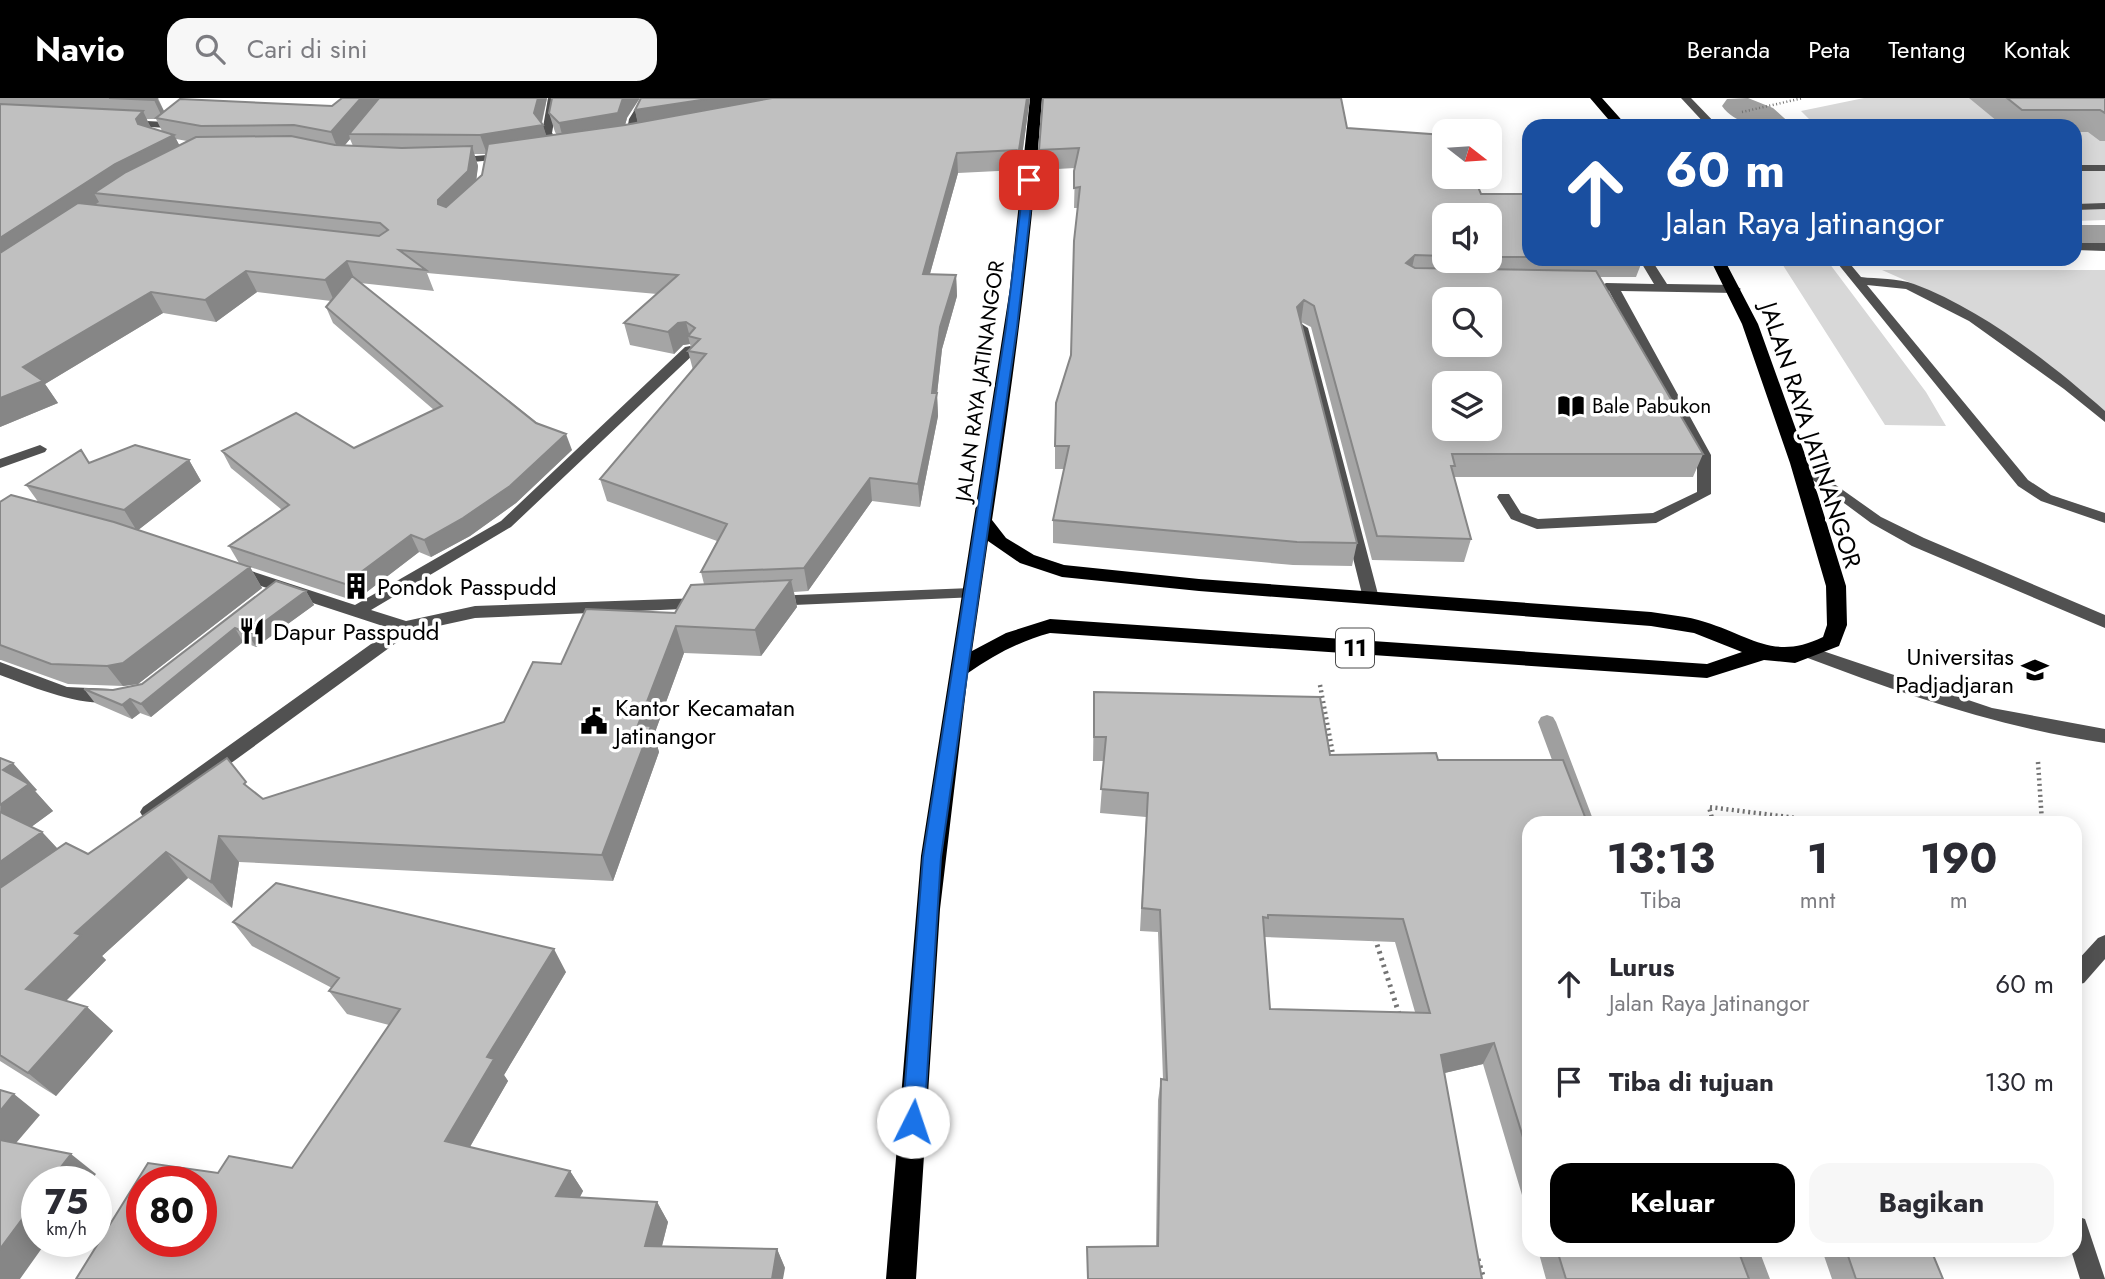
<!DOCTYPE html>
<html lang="id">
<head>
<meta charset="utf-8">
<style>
	:root { --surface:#fff; --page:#f7f7f7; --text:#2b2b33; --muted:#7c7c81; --accent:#000 }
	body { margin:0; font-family:Jost,sans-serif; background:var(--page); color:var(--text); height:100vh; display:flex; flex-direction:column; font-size:26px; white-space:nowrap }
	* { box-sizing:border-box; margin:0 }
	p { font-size:23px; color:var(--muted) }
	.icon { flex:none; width:38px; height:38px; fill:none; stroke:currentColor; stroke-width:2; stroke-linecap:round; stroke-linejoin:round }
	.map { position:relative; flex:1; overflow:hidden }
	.side { position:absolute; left:1522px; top:718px; width:560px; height:441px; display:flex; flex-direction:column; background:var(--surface); border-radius:21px; box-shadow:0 4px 18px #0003 }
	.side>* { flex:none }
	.guide { position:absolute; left:1522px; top:21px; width:560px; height:147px; border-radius:21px; box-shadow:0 4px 18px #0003; background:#1a4fa0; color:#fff; overflow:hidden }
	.needle { width:46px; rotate:107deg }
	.controls { position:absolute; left:1432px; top:21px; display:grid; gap:14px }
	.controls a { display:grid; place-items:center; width:70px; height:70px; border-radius:14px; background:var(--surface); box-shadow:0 4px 18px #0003; font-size:35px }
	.speed { position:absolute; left:21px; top:1068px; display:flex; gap:14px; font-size:35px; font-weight:700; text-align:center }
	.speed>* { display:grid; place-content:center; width:91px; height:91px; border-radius:50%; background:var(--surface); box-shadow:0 4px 18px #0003; line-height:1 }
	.speed small { font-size:18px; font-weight:400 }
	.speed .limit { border:10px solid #d22; background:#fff; color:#111 }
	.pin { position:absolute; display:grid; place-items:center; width:60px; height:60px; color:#fff; margin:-30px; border-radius:14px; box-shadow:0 4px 10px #0006 }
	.me { position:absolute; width:77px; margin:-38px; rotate:4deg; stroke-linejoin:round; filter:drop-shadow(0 0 5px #0008) }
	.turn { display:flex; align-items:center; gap:24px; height:147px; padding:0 28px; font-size:32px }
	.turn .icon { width:91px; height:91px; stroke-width:2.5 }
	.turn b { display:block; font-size:49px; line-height:60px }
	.eta { display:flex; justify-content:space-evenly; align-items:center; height:119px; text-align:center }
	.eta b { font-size:42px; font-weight:700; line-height:49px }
	.cta { display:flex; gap:14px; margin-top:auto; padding:14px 28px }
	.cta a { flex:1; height:80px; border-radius:21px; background:var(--accent); color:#fff; font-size:28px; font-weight:700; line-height:80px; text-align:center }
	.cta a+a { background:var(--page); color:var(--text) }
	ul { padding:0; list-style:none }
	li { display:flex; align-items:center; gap:21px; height:98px; padding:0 28px }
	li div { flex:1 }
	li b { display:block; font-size:26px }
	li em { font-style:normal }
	header { display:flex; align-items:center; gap:42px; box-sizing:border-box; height:98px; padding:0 35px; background:var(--accent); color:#fff }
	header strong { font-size:33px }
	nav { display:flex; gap:38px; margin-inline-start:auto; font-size:24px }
	.search { width:490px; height:63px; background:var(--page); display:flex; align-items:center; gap:18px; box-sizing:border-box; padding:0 24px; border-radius:21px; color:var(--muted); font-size:26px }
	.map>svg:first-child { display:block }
	.green { fill:#d8d8d8 }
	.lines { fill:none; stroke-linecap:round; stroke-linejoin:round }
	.stream { fill:#9f9f9f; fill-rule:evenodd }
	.canal { fill:#9f9f9f; fill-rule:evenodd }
	.path-far2 { stroke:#737373; stroke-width:2.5; stroke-dasharray:1 2.5; stroke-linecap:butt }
	.path-far1 { stroke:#737373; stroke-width:4.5; stroke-dasharray:2 3.5; stroke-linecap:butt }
	.path { stroke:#737373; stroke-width:5; stroke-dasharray:2.5 4.5; stroke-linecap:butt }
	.minor { fill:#515151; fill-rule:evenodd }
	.highway { fill:#000; fill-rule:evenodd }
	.wall { fill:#a5a5a5; fill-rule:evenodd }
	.shaded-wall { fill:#868686 }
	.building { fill:#c0c0c0; stroke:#868686; stroke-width:2; fill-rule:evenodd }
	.route { fill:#1a73e8; stroke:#114b97; stroke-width:2 }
	.labels { text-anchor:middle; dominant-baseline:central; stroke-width:7; stroke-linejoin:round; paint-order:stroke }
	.far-street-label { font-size:21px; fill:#000; stroke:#fff }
	.far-poi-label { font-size:21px; fill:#000; stroke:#fff; text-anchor:start }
	.shield { fill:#fff; stroke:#4c4c4c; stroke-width:2 }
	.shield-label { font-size:23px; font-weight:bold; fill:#000 }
	.street-label { font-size:24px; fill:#000; stroke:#fff }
	.poi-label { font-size:24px; fill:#000; stroke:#fff; text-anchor:start }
</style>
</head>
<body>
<header>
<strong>Navio</strong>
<div class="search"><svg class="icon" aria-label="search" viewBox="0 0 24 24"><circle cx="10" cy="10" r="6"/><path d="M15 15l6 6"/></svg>Cari di sini</div>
<nav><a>Beranda</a><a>Peta</a><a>Tentang</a><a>Kontak</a></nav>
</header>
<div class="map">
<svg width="2105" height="1181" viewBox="0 0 2105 1181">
	<rect width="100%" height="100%" fill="#fff"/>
	<path class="green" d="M1864 0H2105V122L2076 123V28H1816L1801 13Z
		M1779 161H1826L1926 294 1946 328 1885 327Z
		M1882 172H2105V314L1918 188Z"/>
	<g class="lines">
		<path class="stream" d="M1547 617 1553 619 1556 624 1594 724H1575L1538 624 1541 619Z
			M1735 1152H1759L1770 1181H1744Z"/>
		<path class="canal" d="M1748 0 1773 10 1793 28C1769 28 1737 30 1722 8L1727 1Z
			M2076 127H2105V151H2076Z"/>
		<path class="path-far2" d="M1742 14 1803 0"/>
		<path class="path-far1" d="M1320 587 1334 662
			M2038 664 2042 724
			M1713 724 1709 709 1828 724"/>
		<path class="path" d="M1375 840 1400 919
			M1478 1161 1484 1181"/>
		<path class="minor" d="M548 0H558L552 35 565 48V52H557L542 35Z
			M642 0H652L639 21 634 41 625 43 629 21Z
			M1681 0H1691L1718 28H1707Z
			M127 22 166 24 171 27 166 30 123 27 122 25Z
			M509 55 513 56V60L453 66 448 63 453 60Z
			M2076 67H2105V73H2076Z
			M2105 105V111L2076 112V106Z
			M2105 145V153L2076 152V145Z
			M1639 161H1651L1667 186 1735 187 1741 191 1735 195 1621 193 1711 357V396L1656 425 1537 431 1511 421 1497 399 1499 396H1509L1521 415 1538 421 1653 415 1697 394V357L1609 193 1600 189 1606 185 1654 186Z
			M1834 161H1846L1861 179C1877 181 1898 180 1914 186 1981 211 2051 265 2105 313V324L2064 291 1969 223 1906 191 1867 187 2028 382 2051 397 2105 415V425L2041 403 2018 388Z
			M1302 226 1308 230 1379 500 1371 505 1363 500 1296 230Z
			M690 248 697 252 695 255 511 429 371 512 406 523 475 508 701 500 707 502 709 506 707 510 475 520 411 534 157 719 150 722 143 719 140 714 143 709 392 531 230 478 228 474 230 470H242L355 507 501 423 685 249Z
			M40 347 47 351 45 354 0 370V361Z
			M1799 361 1881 419 1924 440 2105 517V530L1912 448 1871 425 1794 368V362Z
			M971 490 977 491 979 495 977 499 771 508 763 503 771 498Z
			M1811 549 1992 610 2105 631V645C2001 630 1903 596 1805 559L1802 555Z
			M0 564 67 589 110 591 119 597C104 620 20 584 0 577Z
			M2105 837V861L2084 885 2076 887V864L2098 840Z
			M2076 1118 2085 1121 2105 1181H2080L2071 1152H2076Z"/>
		<path class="highway" d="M1030 0H1042C1032 142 1013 282 992 422L1006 440 1034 457 1064 467 1199 481 1651 514C1669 517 1687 518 1705 524 1751 538 1774 563 1823 539L1827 527 1826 488 1790 365 1742 226 1710 161H1724L1758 226 1808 365 1846 488 1847 527 1839 548 1795 565 1764 562 1707 580 1050 535C1020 543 994 557 968 575L940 811 916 1181H886L921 758 1010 190ZM988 443 1020 465 1062 479 1199 493 1651 528 1694 535 1742 554 1707 566 1050 521 1006 535 972 553Z
			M1590 0H1602L1627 28H1614Z"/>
	</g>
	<path class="wall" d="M0 0H158L164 13 547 0 542 25 546 38 557 37 555 34 549 15 627 20 625 27 638 25 635 12 1030 0 1020 72 958 75 930 176 956 177 957 198 942 251 937 296 938 318 920 409 872 403 808 493 794 494 797 509 761 558 684 555 654 637 659 654 613 783 239 764 232 810 188 780 102 858 106 862 66 903 87 909 113 933 56 998 0 963V660L37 692 35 693 53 713 31 729 42 734 58 751 88 756 252 692 263 701 504 624 561 566 675 515 704 486 701 474 717 443 607 403 600 381 693 272 688 253 691 250 690 246 683 247 674 256 630 247 624 225 657 196 427 175 434 193 360 185 572 352 516 405 470 438 431 459 419 454 355 503 250 469 262 490 138 586 123 588 68 586 1 562H0V404L39 405 26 387 90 365 189 362 201 383 138 432 239 465 229 448 282 412 231 370 222 353 354 350 434 312 333 225 326 209 331 203 257 194 216 224 163 215 45 286 58 305 0 329ZM146 21H156L162 33 151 30ZM176 41 187 43 179 47ZM350 41 353 48 345 47ZM474 56H486L482 77 476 82 478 68Z
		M1969 0H2105V43H2100L2088 34H2076V28H2003Z
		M1347 30 1481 96H1530V161H1643L1636 179H1599L1703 356 1693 379H1454L1471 441 1464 464 1372 462 1311 229 1301 224 1357 445 1352 468 1293 467 1053 445V422L1064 371H1055V348L1071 257 1078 110H1074L1075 70 1039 72V52ZM1444 117H1489V163H1444Z
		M276 483 306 493 314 507 256 549 243 544 151 619 140 615 132 621 95 605 84 591 113 592 142 586Z
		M1094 594 1330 657 1438 662 1530 724V1124L1483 966 1444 975 1482 1181H1087V1149L1156 1148 1158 1002 1161 981H1163L1158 834 1140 833 1146 719 1100 715 1104 663H1093ZM1264 839 1395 844 1415 914 1270 911Z
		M233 824 566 874 504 977 508 983 470 1049 570 1073 583 1093 579 1100 657 1104 668 1124 662 1148 777 1151 785 1170 218 1075 292 1070 389 927 347 916 329 893 332 890 252 848Z
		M1538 1152H1738L1749 1181H1546Z
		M1822 1152H1931L1943 1181H1832Z"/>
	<path class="shaded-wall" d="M157 0 167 19 163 21 154 2Z
		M361 0H385L349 36 350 41 339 54 331 34Z
		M538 0H547L541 27H543L549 46 487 56 480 37 534 15Z
		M623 0H640L627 20 623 35 564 44 559 25Z
		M714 0H837L639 32 635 12Z
		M1027 0H1030L1020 72 1019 52Z
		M143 13 152 32 145 41 136 21Z
		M174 37 184 56 94 95 99 104 0 170V140L115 66Z
		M472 48 478 68 475 93 445 122 438 102Z
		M957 55 958 75 924 197 923 176Z
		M1415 157 1410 178 1406 165Z
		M347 163 356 185 334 203 325 182Z
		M246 173 257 194 216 224 205 202Z
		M956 177 957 198 942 251 937 296 938 318 920 409 918 386 940 229Z
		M151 194 163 215 45 286 58 305 0 329V300L23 269Z
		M1304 202 1301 224 1297 209Z
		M686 224 690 239 688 238 690 246 683 247 674 256 668 234 678 225Z
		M566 336 572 352 516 405 470 438 431 459 424 442Z
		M189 362 201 383 137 433 124 412Z
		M870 380 872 403 808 493 804 470Z
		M411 437 419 454 355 503 345 486Z
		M250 469 262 490 138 586 123 588 107 568Z
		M791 482 797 509 761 558 755 532Z
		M306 493 314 507 256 549 248 536Z
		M676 528 684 555 654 637 659 654 613 783 602 757 638 627Z
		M235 530 243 544 151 619 141 606Z
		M130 601 140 615 132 621 122 607Z
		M13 665 37 692 35 693 53 713 19 738 0 718 3 672Z
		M42 734 66 760 0 808V764Z
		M219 738 239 764 232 810 211 784Z
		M166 754 188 780 102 858 106 862 53 916 26 891 75 835Z
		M554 851 566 874 504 977 508 983 461 1064 445 1043 487 959Z
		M87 909 113 933 56 998 28 975Z
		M1494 945 1483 966 1432 978 1441 957Z
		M14 996 40 1017 5 1058 0 1055V1013Z
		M71 1056 96 1076 91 1083H50Z
		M570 1073 583 1093 570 1119 556 1098Z
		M37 1101V1143H47L20 1181H0V1151Z
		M657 1104 668 1124 657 1167 645 1148Z
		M777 1151 785 1170 783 1181H772Z"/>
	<path class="building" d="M109 0H157L154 2Z
		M342 0H361L331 34 294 27 201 28 156 20 180 1 332 8Z
		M379 0H538L534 15 543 27 480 37 349 36Z
		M552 0H623L618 15 559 25 549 15Z
		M641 0H714L635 12Z
		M772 0H1027L1019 52 957 55 923 176 956 177 940 229 932 295H937L918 386 870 380 804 470 701 474 727 426 600 381 706 256 688 253 700 241 688 238 695 230 686 224 678 225 668 234 624 225 678 177 399 152 426 172 347 163 325 182 246 173 205 202 151 194 23 269 43 283 0 300V155L78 105 379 138 388 132 380 125 94 95 126 74 196 39 291 38 335 47 402 50 472 48 468 73 438 102V106L446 109 482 77 488 46 625 27Z
		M1043 0H1341L1347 30 1444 37V79H1474L1481 96H1530V159H1489V117H1444V158L1415 157 1406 165 1415 170 1596 173 1703 356H1452L1455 368H1451L1471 441 1377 438 1314 208 1304 202 1297 209 1357 445 1297 444 1053 422 1069 348H1055L1056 305 1071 257 1074 143 1080 89 1074 90V73L1079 50 1039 52ZM1444 201H1489V247H1444ZM1444 285H1489V331H1444Z
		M2007 0H2105V15L2100 12H2022Z
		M0 6 143 13 136 21 138 26 174 37 115 66 0 140Z
		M352 178 536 325 566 336 510 388 463 420 424 442 411 437 345 486 229 448 289 407 222 353 296 315 354 350 442 308 326 209Z
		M135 347 189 362 124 412 26 387 81 352 89 365Z
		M11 397 114 424 250 469 123 565 107 568 51 566 0 547V404Z
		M791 482 755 532 676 528 638 627 651 628 602 757 219 738 211 784 166 754 75 835 81 837 26 891 87 909 28 975 0 957V790L66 745 88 756 227 660 246 684 244 686 263 701 504 624 533 564 561 566 586 511 675 515 691 487Z
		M276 483 306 493 248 536 235 530 141 606 130 601 122 607 84 591 113 592 142 586Z
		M1094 594 1320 599 1330 657 1436 655 1438 662H1563L1587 724H1530V1062L1494 945 1441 957 1482 1181H1088L1087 1149 1158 1148 1161 981 1167 982 1160 812 1142 810 1148 695 1101 691 1106 639H1094ZM1268 817 1403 821 1430 915 1270 911 1263 819 1268 820Z
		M0 660 13 665 3 672 29 686 0 707Z
		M0 714 42 734 0 764Z
		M276 785 554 851 487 959 494 961 445 1043 570 1073 556 1098 657 1104 645 1148 777 1151 772 1181H76L148 1065 218 1075 229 1058 292 1070 400 911 329 893 339 880 233 824ZM142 1083H201V1143H142Z
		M0 992 14 996 0 1013Z
		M0 1042 71 1056 50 1083H37V1101L0 1151Z
		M1557 1152H1738L1749 1181H1566Z
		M1846 1152H1931L1943 1181H1856Z"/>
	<path class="route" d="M1029 79 1034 82 1017 229 941 759 924 1024 920 1031 913 1034 906 1031 902 1024 923 759 1006 229 1024 82Z"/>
	<defs>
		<symbol id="library-bare" viewBox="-9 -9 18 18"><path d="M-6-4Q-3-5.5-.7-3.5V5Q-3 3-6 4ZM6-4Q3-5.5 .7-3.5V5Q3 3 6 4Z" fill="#000" stroke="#fff" stroke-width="2.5" paint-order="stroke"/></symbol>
		<symbol id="building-bare" viewBox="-9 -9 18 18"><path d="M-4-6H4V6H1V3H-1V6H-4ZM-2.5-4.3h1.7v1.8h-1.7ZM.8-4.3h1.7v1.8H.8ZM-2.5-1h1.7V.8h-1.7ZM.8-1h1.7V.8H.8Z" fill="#000" stroke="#fff" stroke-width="2.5" paint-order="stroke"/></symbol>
		<symbol id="restaurant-bare" viewBox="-9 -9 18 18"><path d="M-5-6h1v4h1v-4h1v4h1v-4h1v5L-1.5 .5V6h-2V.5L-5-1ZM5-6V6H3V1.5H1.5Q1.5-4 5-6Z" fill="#000" stroke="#fff" stroke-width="2.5" paint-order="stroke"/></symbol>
		<symbol id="university-bare" viewBox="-9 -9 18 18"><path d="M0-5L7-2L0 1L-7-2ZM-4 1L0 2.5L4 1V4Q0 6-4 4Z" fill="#000" stroke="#fff" stroke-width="2.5" paint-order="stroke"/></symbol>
		<symbol id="civic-bare" viewBox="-9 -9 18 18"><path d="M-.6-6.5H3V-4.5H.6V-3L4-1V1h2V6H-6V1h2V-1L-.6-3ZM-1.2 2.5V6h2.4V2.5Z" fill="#000" stroke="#fff" stroke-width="2.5" paint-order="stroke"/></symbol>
	</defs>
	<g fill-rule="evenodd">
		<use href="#library-bare" x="1552" y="289" width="38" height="38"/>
		<use href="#building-bare" x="337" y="469" width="38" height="38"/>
		<use href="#restaurant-bare" x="233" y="514" width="38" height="38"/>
		<use href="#university-bare" x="2016" y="553" width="38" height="38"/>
		<use href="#civic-bare" x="575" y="604" width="38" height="38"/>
	</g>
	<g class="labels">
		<g class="far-street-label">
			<text transform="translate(980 283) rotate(-82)">JALAN RAYA JATINANGOR</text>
		</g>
		<g class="far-poi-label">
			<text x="1592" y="308">Bale Pabukon</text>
		</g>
		<rect class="shield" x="1336" y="530.5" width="38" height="39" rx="5"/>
		<g class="shield-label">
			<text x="1355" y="550">11</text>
		</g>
		<g class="street-label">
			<text transform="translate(1811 337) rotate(72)">JALAN RAYA JATINANGOR</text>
		</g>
		<g class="poi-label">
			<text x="377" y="488">Pondok Passpudd</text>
			<text x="273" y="533">Dapur Passpudd</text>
			<text x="2014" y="558" text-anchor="end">Universitas<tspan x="2014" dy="28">Padjadjaran</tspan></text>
			<text x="615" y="609">Kantor Kecamatan<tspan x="615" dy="28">Jatinangor</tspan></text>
		</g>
	</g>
</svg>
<div class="controls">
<a><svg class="needle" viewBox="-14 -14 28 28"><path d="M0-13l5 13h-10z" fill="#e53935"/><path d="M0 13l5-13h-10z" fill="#7c7c81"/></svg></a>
<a><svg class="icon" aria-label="sound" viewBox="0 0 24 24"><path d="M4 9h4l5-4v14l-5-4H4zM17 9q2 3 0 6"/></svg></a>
<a><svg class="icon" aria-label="search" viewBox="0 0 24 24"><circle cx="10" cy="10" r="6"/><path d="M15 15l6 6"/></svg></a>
<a><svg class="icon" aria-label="layers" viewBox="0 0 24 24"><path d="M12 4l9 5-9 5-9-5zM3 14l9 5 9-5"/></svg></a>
</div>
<div class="speed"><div>75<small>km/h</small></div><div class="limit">80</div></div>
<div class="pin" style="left:1029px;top:82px;background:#d93025"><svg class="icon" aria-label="arrive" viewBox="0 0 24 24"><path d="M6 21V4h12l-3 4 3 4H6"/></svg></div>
<svg class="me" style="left:913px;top:1024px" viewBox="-20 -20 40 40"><circle r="19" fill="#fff"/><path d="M0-13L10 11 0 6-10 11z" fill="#1a73e8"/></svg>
<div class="guide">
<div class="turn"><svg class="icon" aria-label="ahead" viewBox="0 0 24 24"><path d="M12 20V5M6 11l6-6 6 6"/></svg><div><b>60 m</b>Jalan Raya Jatinangor</div></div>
</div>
<section class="side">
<div class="eta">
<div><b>13:13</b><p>Tiba</p></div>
<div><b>1</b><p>mnt</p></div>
<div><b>190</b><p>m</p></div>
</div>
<ul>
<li><svg class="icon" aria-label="ahead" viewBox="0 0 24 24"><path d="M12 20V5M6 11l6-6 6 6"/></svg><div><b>Lurus</b><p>Jalan Raya Jatinangor</p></div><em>60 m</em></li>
<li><svg class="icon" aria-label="arrive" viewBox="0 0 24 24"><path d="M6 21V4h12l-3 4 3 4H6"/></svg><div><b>Tiba di tujuan</b></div><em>130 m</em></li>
</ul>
<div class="cta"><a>Keluar</a><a>Bagikan</a></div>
</section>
</div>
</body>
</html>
